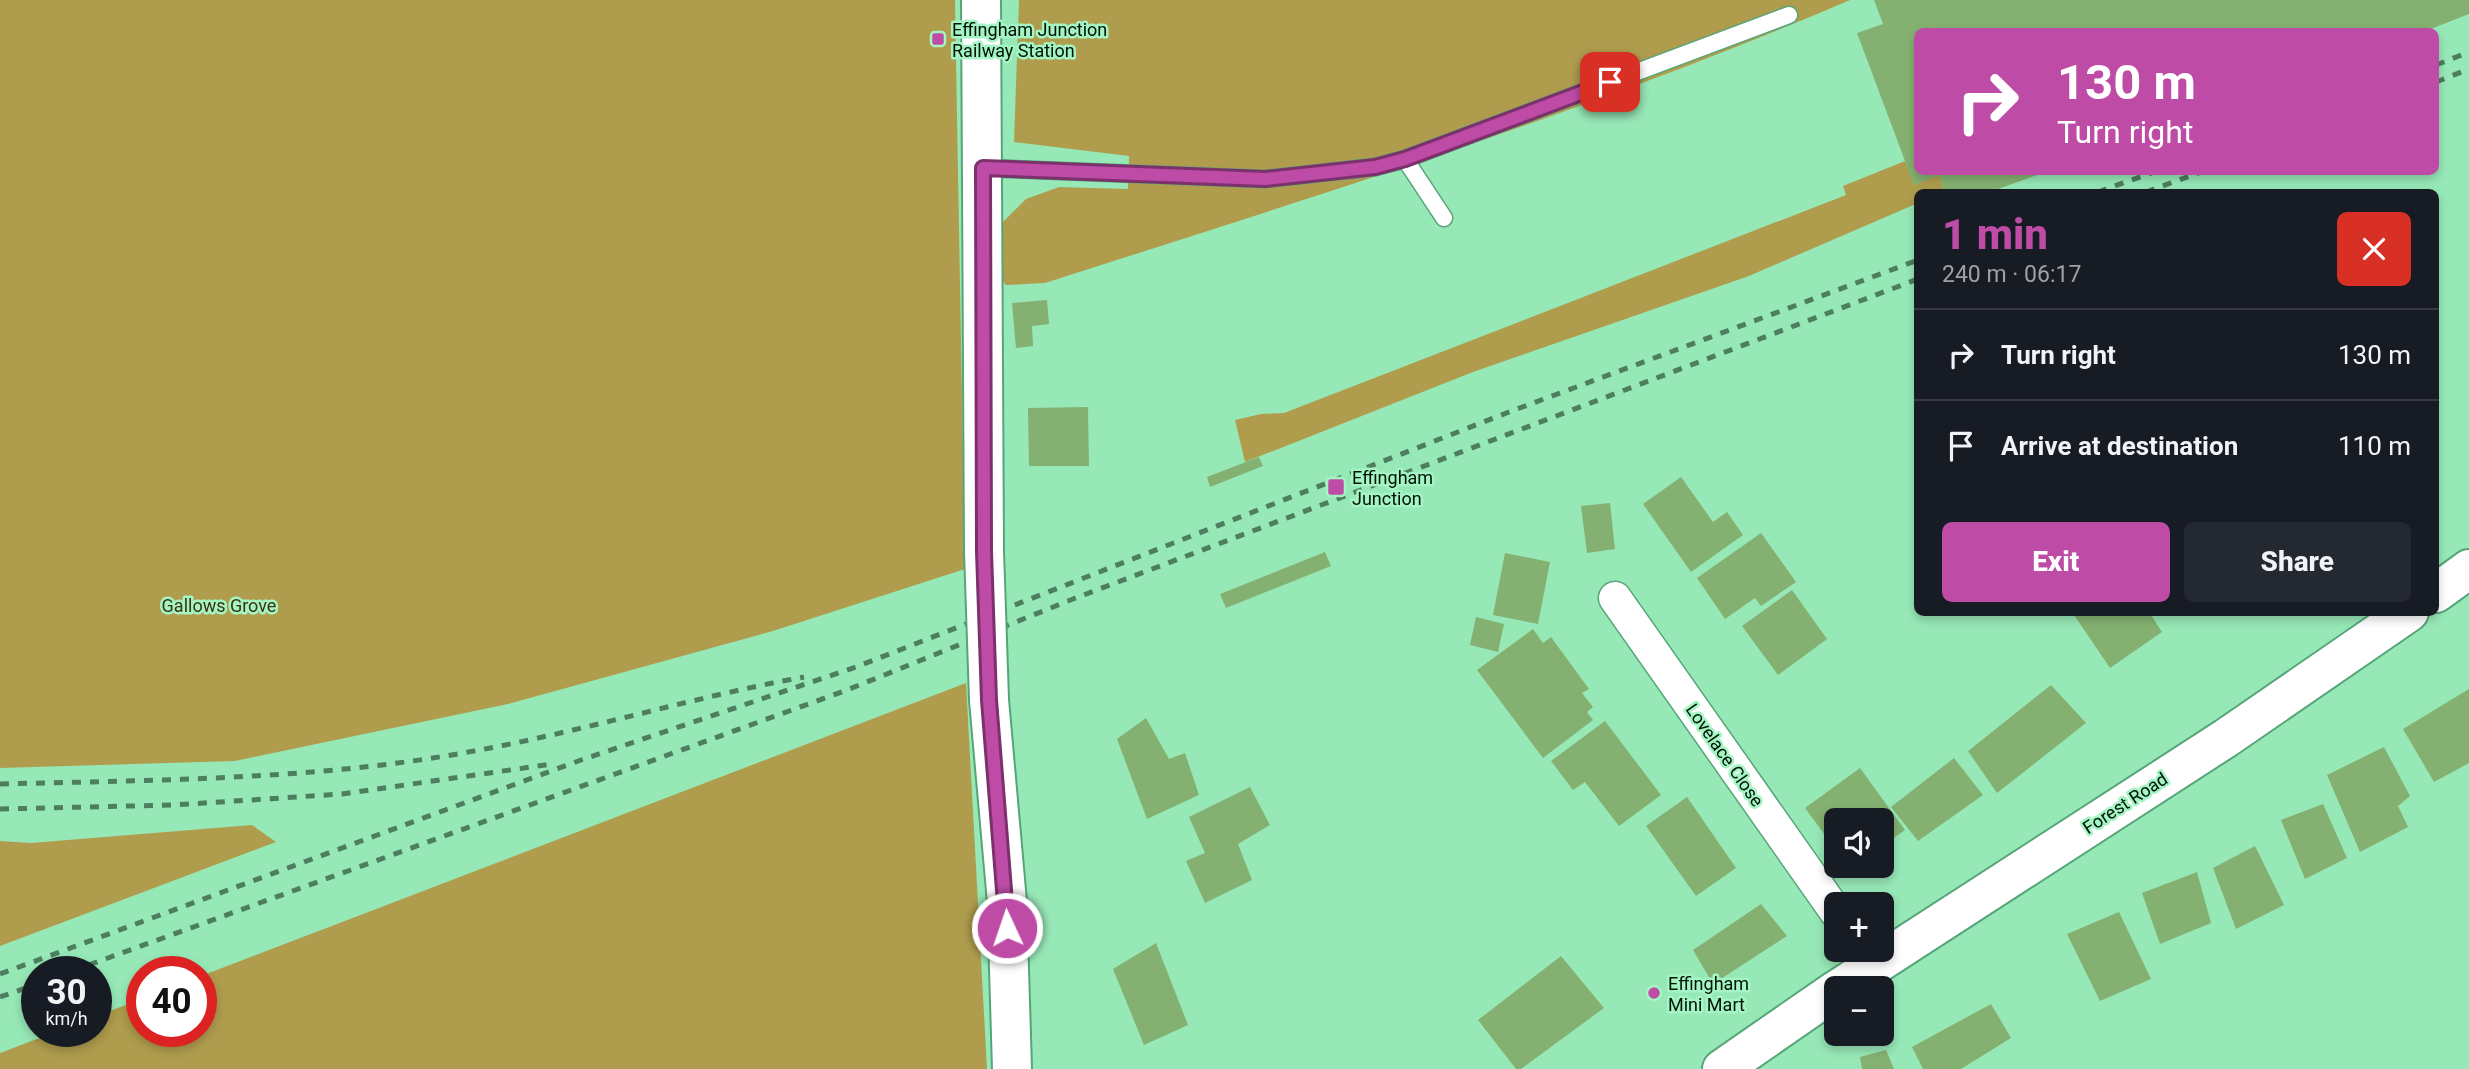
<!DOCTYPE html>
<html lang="en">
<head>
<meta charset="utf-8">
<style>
	:root { --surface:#171b24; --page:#242831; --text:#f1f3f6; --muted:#9ea1a6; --line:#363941; --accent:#be4ca6 }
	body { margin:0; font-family:Roboto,sans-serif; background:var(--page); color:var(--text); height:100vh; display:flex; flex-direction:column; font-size:26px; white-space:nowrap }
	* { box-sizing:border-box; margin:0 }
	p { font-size:23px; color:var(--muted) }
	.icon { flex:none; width:38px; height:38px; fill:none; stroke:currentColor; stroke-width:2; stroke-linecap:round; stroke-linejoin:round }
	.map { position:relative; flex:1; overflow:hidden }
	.sheet { position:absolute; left:1914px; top:189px; width:525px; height:427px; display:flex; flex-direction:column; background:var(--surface); border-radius:10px; box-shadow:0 4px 10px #0003 }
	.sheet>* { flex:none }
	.hud { position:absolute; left:1914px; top:28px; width:525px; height:147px; border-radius:10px; box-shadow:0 4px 10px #0003; background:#be4ca6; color:#fff; overflow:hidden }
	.fabs { position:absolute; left:1824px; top:808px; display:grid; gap:14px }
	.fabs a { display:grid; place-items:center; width:70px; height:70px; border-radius:10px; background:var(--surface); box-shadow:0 4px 10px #0003; font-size:35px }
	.speed { position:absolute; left:21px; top:956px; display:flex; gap:14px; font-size:35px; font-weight:700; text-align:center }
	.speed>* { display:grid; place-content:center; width:91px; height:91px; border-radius:50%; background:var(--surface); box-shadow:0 4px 10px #0003; line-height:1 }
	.speed small { font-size:18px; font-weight:400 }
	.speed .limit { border:10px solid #d22; background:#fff; color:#111 }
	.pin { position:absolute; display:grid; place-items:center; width:60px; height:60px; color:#fff; margin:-30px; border-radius:14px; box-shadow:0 4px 10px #0006 }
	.me { position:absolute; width:77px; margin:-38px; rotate:357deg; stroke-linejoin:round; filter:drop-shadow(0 0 5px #0008) }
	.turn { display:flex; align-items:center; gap:24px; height:147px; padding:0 28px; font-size:32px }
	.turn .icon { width:91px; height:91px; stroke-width:2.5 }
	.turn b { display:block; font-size:49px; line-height:60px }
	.round { display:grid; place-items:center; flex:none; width:74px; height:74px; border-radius:10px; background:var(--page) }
	.overview { display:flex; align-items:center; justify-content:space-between; height:119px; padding:0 28px }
	h1 { font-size:42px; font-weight:800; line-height:52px; color:var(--accent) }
	.cta { display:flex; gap:14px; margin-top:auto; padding:14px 28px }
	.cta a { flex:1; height:80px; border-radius:10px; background:var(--accent); color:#fff; font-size:28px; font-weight:800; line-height:80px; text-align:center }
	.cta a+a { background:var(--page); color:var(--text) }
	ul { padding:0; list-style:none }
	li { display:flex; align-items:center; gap:21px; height:91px; padding:0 28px; border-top:2px solid var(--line) }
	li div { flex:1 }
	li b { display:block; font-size:26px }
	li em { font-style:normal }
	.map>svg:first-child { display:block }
	.forest { fill:#af9d4d }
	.building { fill:#84b171 }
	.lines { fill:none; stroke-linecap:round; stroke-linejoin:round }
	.lane-casing { stroke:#56a578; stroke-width:19 }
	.street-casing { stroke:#56a578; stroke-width:35 }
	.secondary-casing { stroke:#56a578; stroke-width:42 }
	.lane { stroke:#fff; stroke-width:16 }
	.street { stroke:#fff; stroke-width:32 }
	.secondary { stroke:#fff; stroke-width:38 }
	.rail { stroke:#4c7e5f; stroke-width:5; stroke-dasharray:9 9; stroke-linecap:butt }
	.secondary-bridge-casing { stroke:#56a578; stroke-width:42; stroke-linecap:butt }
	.secondary-bridge { stroke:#fff; stroke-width:38 }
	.route-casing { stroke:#7c316c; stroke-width:18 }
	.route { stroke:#be4ca6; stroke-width:12 }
	.poi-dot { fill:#be4ca6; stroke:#a4f5c3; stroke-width:2.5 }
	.labels { text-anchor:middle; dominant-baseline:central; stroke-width:5; stroke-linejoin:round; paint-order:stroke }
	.poi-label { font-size:18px; fill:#001307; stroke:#a4f5c3; text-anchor:start }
	.park-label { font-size:18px; fill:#3b3310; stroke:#a4f5c3 }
	.street-label { font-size:18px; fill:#001307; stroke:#a4f5c3 }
</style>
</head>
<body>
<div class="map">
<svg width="2469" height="1069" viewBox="0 0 2469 1069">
	<rect width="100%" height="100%" fill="#97e8b7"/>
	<path class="forest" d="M0 0H955L965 569 773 631 508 704 235 761 0 768Z
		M1019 0H1850C1589 112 1316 196 1045 283L1006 285 993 271 994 231 1026 199 1059 187 1128 189 1129 156 1014 142Z
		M1905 161 1914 184 1939 175 1945 192H1918V203L1749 276 1473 372 1245 462 1235 420 1261 414 1284 413 1846 195 1843 186Z
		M966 683 987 1069H0V1053L58 1031H96V1016L142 999V1031H201V976Z
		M252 825 276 842 0 946V841L31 843Z"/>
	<path class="building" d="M1874 0H2469V14L2423 32H1918V172H2045L1990 192H1945L1939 175 1914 185 1857 33 1883 24Z
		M1047 300 1049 324 1032 326 1033 346 1016 348 1012 303Z
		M1088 407 1089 466H1029L1028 408Z
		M1259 457 1263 466 1210 487 1207 477Z
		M1681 477 1713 522 1727 512 1743 535 1691 572 1643 504Z
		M1610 503 1615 549 1587 553 1581 506Z
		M1761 533 1796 582 1761 606 1755 598 1725 619 1697 578Z
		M1325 552 1331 566 1226 608 1220 594Z
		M1505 553 1550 562 1538 624 1493 615Z
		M1792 590 1827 639 1778 675 1742 626Z
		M2072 612H2149L2162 632 2110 668Z
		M1476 617 1504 624 1498 652 1470 645Z
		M1533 629 1543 643 1551 637 1589 689 1582 693 1593 707 1587 712 1593 720 1543 758 1477 670Z
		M2051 685 2086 723 1997 793 1968 751Z
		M2469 689V763L2434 782 2403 729Z
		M1146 718 1169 759 1185 753 1199 795 1147 819 1117 739Z
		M1605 721 1661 795 1619 826 1585 782 1573 790 1551 761Z
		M2384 747 2410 796 2398 806 2408 827 2360 852 2327 775Z
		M1954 758 1983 795 1918 841 1891 807Z
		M1860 768 1905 830 1881 847V821H1836V850L1805 808Z
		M1250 787 1270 825 1238 844 1252 880 1205 903 1186 861 1205 853 1189 817Z
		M1687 797 1736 868 1696 896 1646 826Z
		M2323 804 2347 858 2305 879 2281 820Z
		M2255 846 2284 905 2236 929 2213 868Z
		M2197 872 2211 923 2160 944 2142 893Z
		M1761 904 1787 936 1713 984 1693 950Z
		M2119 912 2151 979 2100 1001 2067 934Z
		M1156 943 1188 1025 1144 1045 1113 969Z
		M1561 956 1604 1008 1521 1069H1516L1478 1020Z
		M1991 1004 2011 1038 1961 1069H1923L1912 1047Z
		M1886 1050 1894 1069H1862L1860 1057Z"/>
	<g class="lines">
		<defs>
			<path id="lane" d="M1405 159 1444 218
				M983 168 1265 179 1375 167 1405 159 1789 15"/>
			<path id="street" d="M1615 598 1836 912"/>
			<path id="secondary" d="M981 0 984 551
				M2436 593 2469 569
				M989 700 1007 902 1012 1069
				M1838 989 2226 738 2409 612
				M1722 1069 1836 990"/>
		</defs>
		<use href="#lane" class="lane-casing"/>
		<use href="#street" class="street-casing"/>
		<use href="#secondary" class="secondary-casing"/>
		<use href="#lane" class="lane"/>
		<use href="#street" class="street"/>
		<use href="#secondary" class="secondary"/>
		<path class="rail" d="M2436 65 2469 52
			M2436 82 2469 69
			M2098 192 2154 172
			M2146 192 2201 172
			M0 784C158 780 318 780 474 751 585 731 693 697 804 677
			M0 809 174 805 342 794 552 764
			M72 971 847 690 1073 599 1918 279
			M0 974 581 760 856 667 1509 412 1918 260
			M0 997 37 984"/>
		<defs>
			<path id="secondary-bridge" d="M984 551 989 700"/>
		</defs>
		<use href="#secondary-bridge" class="secondary-bridge-casing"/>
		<use href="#secondary-bridge" class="secondary-bridge"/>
	</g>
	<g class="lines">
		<defs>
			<path id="route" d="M1007 928 989 700 984 551 983 168 1265 179 1375 167 1405 159 1610 82"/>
		</defs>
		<use href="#route" class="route-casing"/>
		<use href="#route" class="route"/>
	</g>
	<g class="poi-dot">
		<rect x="931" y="32" width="14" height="14" rx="3.5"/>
		<rect x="1327" y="478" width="18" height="18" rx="3.5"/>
		<circle cx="1654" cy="993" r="7"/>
	</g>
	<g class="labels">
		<g class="poi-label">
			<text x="952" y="29">Effingham Junction<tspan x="952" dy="21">Railway Station</tspan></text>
			<text x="1352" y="477">Effingham<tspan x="1352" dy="21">Junction</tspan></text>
			<text x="1668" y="983">Effingham<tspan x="1668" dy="21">Mini Mart</tspan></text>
		</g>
		<g class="park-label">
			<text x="219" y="605">Gallows Grove</text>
		</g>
		<g class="street-label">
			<text transform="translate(1725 755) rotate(55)">Lovelace Close</text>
			<text transform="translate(2125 803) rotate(-33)">Forest Road</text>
		</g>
	</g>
</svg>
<div class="fabs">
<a><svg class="icon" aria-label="sound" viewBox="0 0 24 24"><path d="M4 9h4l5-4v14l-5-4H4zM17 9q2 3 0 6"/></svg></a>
<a>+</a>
<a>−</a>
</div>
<div class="speed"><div>30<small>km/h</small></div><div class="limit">40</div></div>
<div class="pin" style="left:1610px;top:82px;background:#d93025"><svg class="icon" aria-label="arrive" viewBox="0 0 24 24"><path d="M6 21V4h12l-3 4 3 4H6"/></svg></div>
<svg class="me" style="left:1007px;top:928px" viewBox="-20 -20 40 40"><circle r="17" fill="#be4ca6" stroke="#fff" stroke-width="3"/><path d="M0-11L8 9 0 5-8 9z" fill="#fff"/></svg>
<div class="hud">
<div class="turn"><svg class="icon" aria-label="right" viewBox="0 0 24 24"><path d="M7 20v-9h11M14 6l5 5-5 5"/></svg><div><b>130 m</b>Turn right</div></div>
</div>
<section class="sheet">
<div class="overview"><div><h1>1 min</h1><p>240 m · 06:17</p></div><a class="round" style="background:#d93025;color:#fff"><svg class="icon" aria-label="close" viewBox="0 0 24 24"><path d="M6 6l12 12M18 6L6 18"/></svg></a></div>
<ul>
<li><svg class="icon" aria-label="right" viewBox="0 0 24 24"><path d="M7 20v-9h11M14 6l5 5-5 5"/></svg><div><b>Turn right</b></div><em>130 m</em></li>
<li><svg class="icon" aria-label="arrive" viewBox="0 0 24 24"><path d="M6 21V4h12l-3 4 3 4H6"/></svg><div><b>Arrive at destination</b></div><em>110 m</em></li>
</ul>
<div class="cta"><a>Exit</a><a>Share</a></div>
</section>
</div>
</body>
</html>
